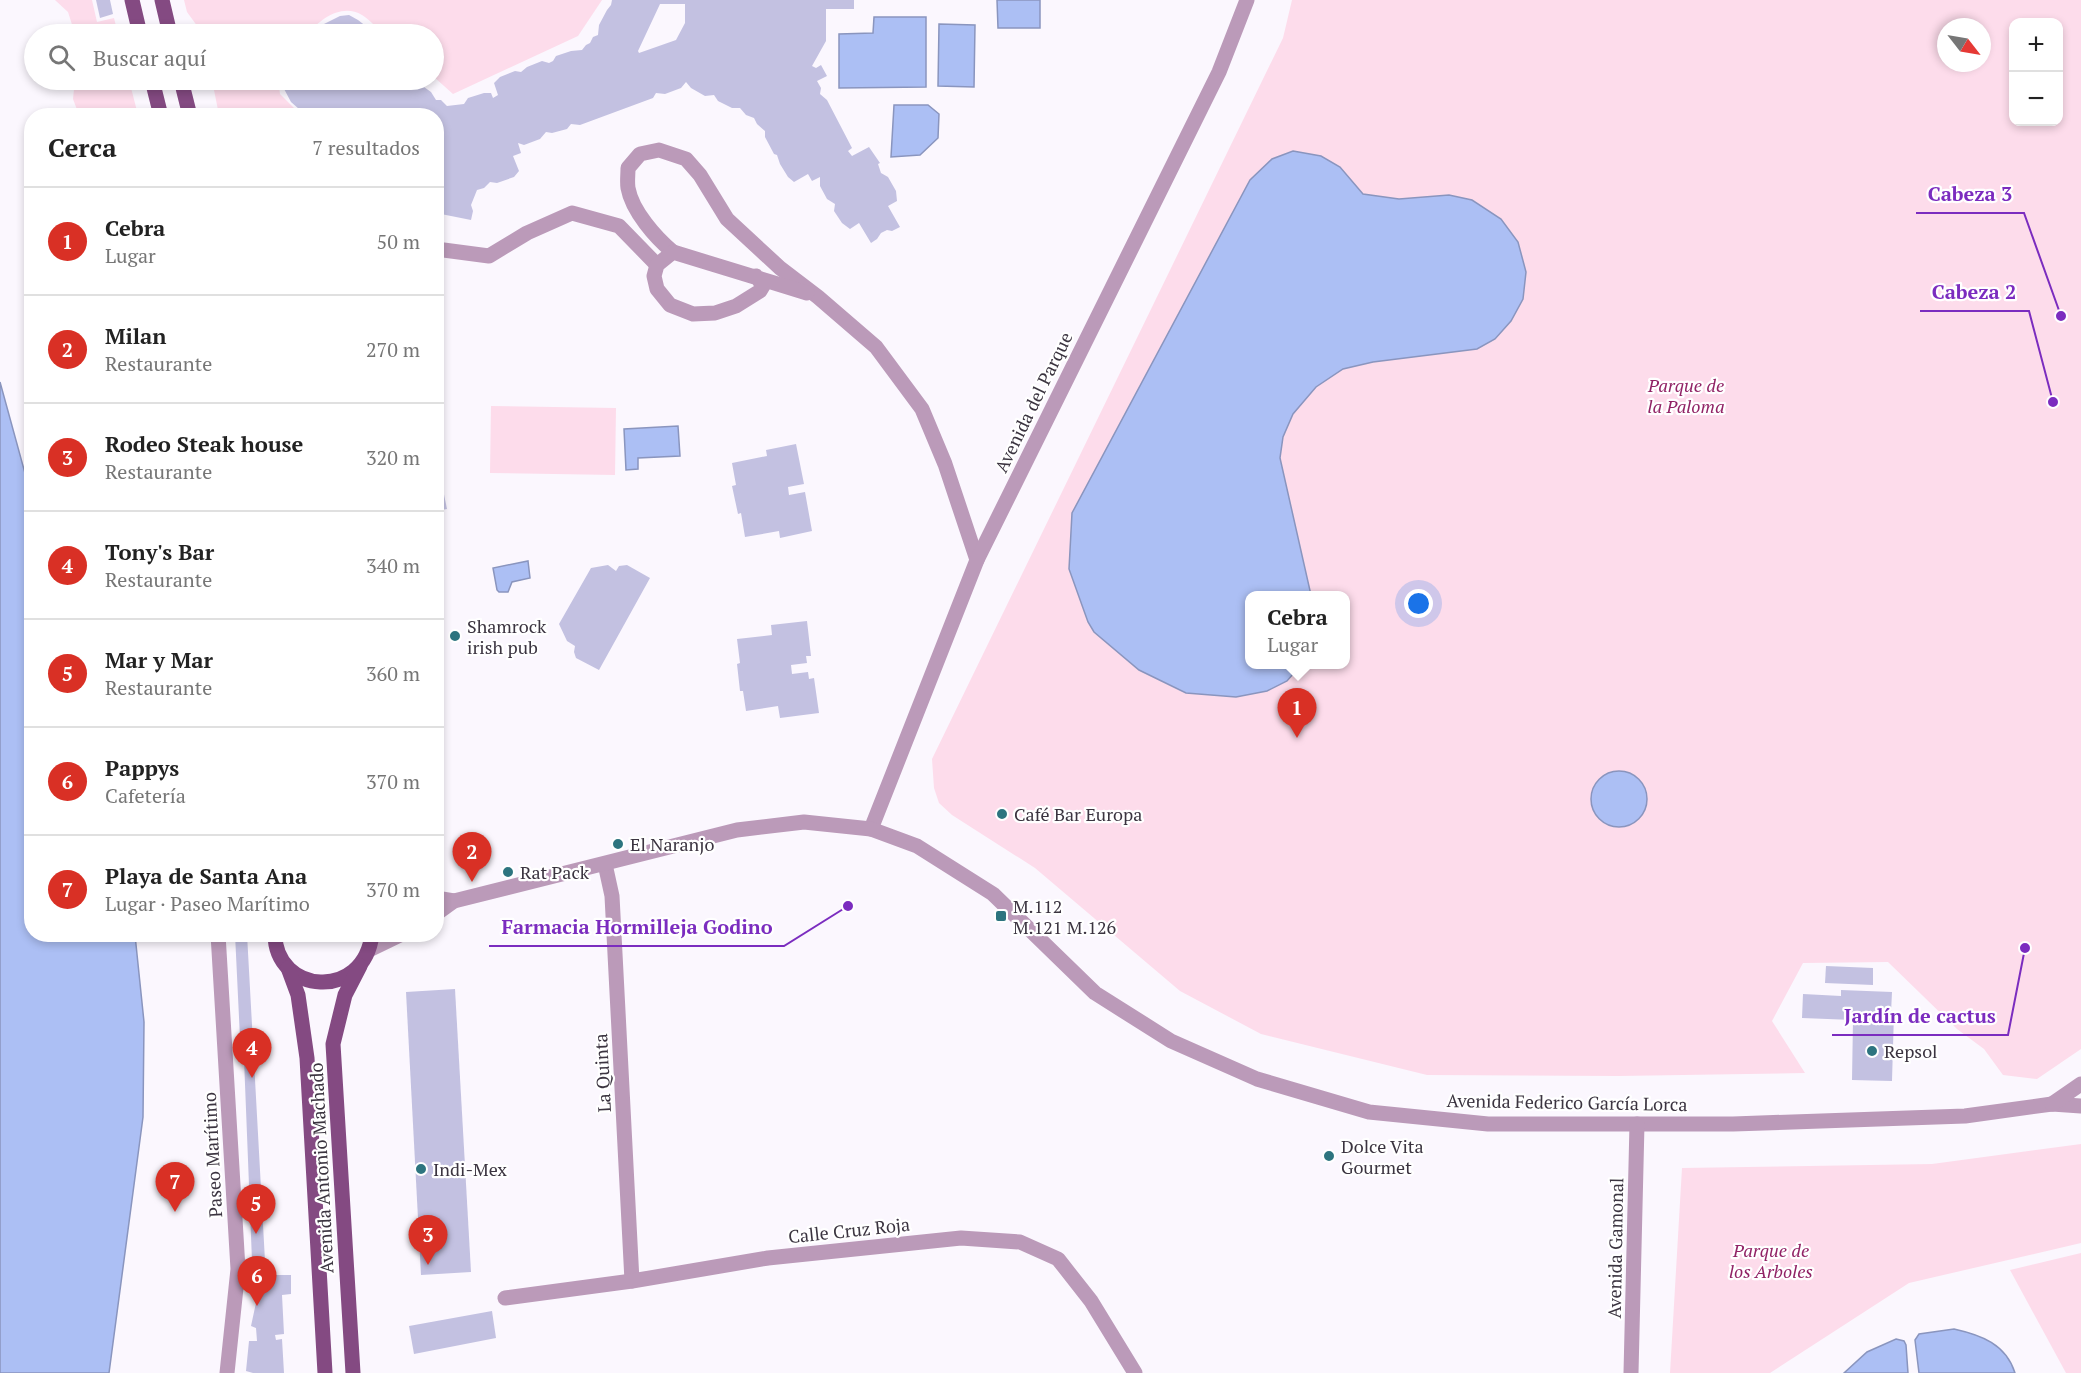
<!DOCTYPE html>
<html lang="es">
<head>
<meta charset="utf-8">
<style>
  :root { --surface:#fff; --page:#f2f2f2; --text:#222; --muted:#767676; --line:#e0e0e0; --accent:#d93025 }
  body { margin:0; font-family:"PT Serif",serif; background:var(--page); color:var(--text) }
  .controls { position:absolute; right:18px; top:18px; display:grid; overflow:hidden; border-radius:12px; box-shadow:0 3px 9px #0003 }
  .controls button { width:54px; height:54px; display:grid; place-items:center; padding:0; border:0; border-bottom:2px solid var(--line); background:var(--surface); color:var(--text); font:30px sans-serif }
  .compass { position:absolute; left:1937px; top:18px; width:54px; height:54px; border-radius:50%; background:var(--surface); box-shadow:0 3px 9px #0003; rotate:121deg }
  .you { position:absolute; left:1419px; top:604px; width:21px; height:21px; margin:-15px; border:4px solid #fff; border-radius:50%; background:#1a73e8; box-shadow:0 0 0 9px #1a73e833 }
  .badge { display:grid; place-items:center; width:39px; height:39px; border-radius:50%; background:var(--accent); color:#fff; font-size:20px; font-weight:700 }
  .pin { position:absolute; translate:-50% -50px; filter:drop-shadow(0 2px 3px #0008) }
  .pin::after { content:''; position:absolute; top:32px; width:21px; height:18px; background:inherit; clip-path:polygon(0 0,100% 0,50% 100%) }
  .popup { position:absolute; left:1245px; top:591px; width:105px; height:78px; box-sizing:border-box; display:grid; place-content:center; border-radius:12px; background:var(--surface); filter:drop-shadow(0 2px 4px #0005); font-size:20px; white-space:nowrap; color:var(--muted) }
  .popup b { font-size:22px; color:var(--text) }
  .popup::after { content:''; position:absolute; left:50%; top:100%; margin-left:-12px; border:12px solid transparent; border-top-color:var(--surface) }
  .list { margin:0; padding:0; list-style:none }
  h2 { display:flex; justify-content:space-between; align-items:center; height:78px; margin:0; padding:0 24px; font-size:26px }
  h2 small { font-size:20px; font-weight:400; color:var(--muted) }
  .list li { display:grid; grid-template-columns:39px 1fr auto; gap:18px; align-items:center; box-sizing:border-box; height:108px; padding:0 24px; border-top:2px solid var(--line) }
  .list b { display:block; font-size:22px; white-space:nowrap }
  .list p { margin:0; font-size:20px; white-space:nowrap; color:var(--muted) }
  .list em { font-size:20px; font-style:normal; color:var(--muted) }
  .icon { flex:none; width:33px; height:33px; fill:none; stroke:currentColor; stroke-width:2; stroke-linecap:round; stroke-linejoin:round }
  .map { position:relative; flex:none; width:2081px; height:1373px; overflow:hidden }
  .search { position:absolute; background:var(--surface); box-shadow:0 3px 9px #0003; left:24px; top:24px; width:420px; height:66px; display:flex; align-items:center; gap:15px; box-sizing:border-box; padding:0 21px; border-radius:33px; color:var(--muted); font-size:22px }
  .panel { position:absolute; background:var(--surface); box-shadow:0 3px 9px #0003; left:24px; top:108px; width:420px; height:834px; border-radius:24px }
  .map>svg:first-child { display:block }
  .green { fill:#fddceb; fill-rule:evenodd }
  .water { fill:#acbff4; stroke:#8a95be; stroke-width:1.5 }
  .building { fill:#c3c1e1; fill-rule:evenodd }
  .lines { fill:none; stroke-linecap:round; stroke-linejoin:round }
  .minor { stroke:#bb9ab9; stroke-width:15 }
  .major { stroke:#844a82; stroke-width:15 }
  .poi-dot { fill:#2d747f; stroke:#fff; stroke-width:2 }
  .labels { text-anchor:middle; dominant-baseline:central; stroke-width:4.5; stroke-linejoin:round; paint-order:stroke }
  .park-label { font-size:18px; font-style:italic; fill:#912366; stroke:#fff }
  .street-label { font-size:18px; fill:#3b3440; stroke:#fff }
  .poi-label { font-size:18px; fill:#3b3440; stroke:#fff; text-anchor:start }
  .leader { fill:none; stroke:#7b2cbf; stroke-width:2 }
  .callout-dot { fill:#7b2cbf; stroke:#fff; stroke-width:2 }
  .callout-label { font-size:20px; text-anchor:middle; font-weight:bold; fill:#7b2cbf; stroke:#fff; stroke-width:4.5; stroke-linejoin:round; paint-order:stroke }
</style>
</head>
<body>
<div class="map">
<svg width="2081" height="1373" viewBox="0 0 2081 1373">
  <rect width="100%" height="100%" fill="#fbf7fe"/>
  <g class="green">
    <path d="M 55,0 L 92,0 L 97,22 L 114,18 L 118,34 L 75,34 L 68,12 Z"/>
    <path d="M 184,0 L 602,0 L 578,36 L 453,94 L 434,77 L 434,34 L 384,34 C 377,28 370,20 362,15 C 342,3 320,19 308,34 L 203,34 L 187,12 Z"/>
    <path d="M 1292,0 L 2081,0 L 2081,1049 L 2037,1079 L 2003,1075 L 1984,1049 L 1957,1029 L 1888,962 L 1803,963 L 1772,1021 L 1805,1073 L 1618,1076 L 1427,1075 L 1261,1034 L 1180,991 L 1035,868 L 952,815 L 939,803 L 934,788 L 932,759 L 1283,38 ZM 2014,22 L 2058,22 L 2058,122 L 2014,122 ZM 1946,27 L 1982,27 L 1982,63 L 1946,63 ZM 1249,596 L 1345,596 L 1345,664 L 1249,664 Z"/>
    <path d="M 75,80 L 129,80 L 138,115 L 79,115 L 73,99 Z"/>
    <path d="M 212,80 L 278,80 L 280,94 L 301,115 L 219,115 Z"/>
    <path d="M 491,406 L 616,408 L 615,475 L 490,473 Z"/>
    <path d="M 2081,1144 L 2081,1243 L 1909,1283 L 1770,1373 L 1670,1373 L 1682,1168 L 1932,1164 Z"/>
    <path d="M 2081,1253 L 2081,1373 L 2066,1373 L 2010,1270 Z"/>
  </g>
  <g class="water">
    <path d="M 997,0 L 1040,0 L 1040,28 L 998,28 Z"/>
    <path d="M 874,17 L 926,17 L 926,87 L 839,88 L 839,34 L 873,33 Z"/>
    <path d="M 939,24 L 975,25 L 974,87 L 938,86 Z"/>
    <path d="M 894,105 L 928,105 L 939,114 L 938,138 L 920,155 L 891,157 Z"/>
    <path d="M 1293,151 L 1321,156 L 1340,167 L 1363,194 L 1399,199 L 1449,195 L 1472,200 L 1501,219 L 1518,242 L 1526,272 L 1523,299 L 1511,321 L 1495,339 L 1477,349 L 1373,362 L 1343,369 L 1316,387 L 1293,414 L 1283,437 L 1280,458 L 1311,595 L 1249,596 L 1249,664 L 1301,665 L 1287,681 L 1267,691 L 1236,697 L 1186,693 L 1139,670 L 1094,632 L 1088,622 L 1069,569 L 1072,513 L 1250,180 L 1272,159 Z"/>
    <path d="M 0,382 L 31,495 L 32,934 L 135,935 L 144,1022 L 143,1117 L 109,1373 L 0,1373 Z"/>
    <path d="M 678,426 L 680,456 L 638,458 L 638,469 L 626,470 L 624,429 Z"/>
    <path d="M 528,561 L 530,578 L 512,582 L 508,592 L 499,592 L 497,590 L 493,568 Z"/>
    <circle cx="1619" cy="799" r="28"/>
    <path d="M 1954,1329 C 1981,1335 2006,1344 2015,1373 L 1919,1373 L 1915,1340 L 1919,1334 Z"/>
    <path d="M 1896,1339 L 1904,1341 L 1906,1345 L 1908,1373 L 1844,1373 L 1867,1352 Z"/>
  </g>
  <g class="building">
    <path d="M 96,0 L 110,0 L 113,14 L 100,18 Z"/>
    <path d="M 612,0 L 854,0 L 854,9 L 826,9 L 826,41 L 812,66 L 816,68 L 821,65 L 827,76 L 817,81 L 821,88 L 820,94 L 827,100 L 852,148 L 848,151 L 852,156 L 869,147 L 880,163 L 878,164 L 881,173 L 888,177 L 896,191 L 897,201 L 888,206 L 900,227 L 892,231 L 887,230 L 881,233 L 877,239 L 871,243 L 859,223 L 850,229 L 842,223 L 834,211 L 835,204 L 827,199 L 820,186 L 820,177 L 812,181 L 808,174 L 794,182 L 788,177 L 780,164 L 777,155 L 774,154 L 765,137 L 765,131 L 757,124 L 754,118 L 746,115 L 740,108 L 732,108 L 718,101 L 714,95 L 705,96 L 691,88 L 686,82 L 681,88 L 665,94 L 656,93 L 653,98 L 580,125 L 571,124 L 567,129 L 552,133 L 546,132 L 540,139 L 524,145 L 518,143 L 521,153 L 513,156 L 519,171 L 514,177 L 497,183 L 490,182 L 484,188 L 477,190 L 471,205 L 473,211 L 471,220 L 436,213 L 436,116 L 307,116 L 291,102 L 283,87 L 285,80 L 429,80 L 431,81 L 424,87 L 431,92 L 436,100 L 441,100 L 447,106 L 464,104 L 468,98 L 484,93 L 491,93 L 493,98 L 498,95 L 494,83 L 500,77 L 515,71 L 521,72 L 527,67 L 542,61 L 549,63 L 553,61 L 556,56 L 571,51 L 582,50 L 586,45 L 590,43 L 593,37 L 598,35 L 599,25 L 607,10 L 611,5 ZM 660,4 L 685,4 L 685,23 L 676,40 L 639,53 L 638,51 Z"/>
    <path d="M 349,15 L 358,20 L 376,34 L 314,34 L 322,25 L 340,16 Z"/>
    <path d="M 796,444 L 804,484 L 788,487 L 789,495 L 805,492 L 812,531 L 780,538 L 779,531 L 745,537 L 741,513 L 738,514 L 732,486 L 736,485 L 732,463 L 767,456 L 766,450 Z"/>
    <path d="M 436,475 L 440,475 L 447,509 L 436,511 Z"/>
    <path d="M 608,565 L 616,571 L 619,566 L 627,565 L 650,578 L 599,670 L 576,658 L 574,652 L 575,646 L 567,641 L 559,624 L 591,568 Z"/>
    <path d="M 807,621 L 811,656 L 806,656 L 807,663 L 791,665 L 792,674 L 808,672 L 809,679 L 814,678 L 819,713 L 780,718 L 778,706 L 746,711 L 743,691 L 740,691 L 737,664 L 740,663 L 737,639 L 772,635 L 771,625 Z"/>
    <path d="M 235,934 L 247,934 L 265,1261 L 252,1261 L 244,1059 L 241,1059 Z"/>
    <path d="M 1826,966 L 1873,968 L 1873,985 L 1825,983 Z"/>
    <path d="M 455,989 L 471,1272 L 421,1275 L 406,992 Z"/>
    <path d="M 1841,990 L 1892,992 L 1891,1013 L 1894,1013 L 1892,1081 L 1852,1080 L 1853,1020 L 1802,1018 L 1803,994 L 1841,996 Z"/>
    <path d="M 262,1275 L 291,1275 L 291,1294 L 282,1295 L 284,1334 L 275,1335 L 276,1340 L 282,1339 L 284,1373 L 253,1373 L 246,1371 L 249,1341 L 257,1341 L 256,1328 L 251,1326 Z"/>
    <path d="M 492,1311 L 496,1338 L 414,1354 L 409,1326 Z"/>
  </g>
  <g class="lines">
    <g class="minor">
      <path d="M 436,249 L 489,256 L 527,233 L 572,213 L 619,226 L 657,265"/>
      <path d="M 673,252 C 656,238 632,211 628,188 C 627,182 628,175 628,168 L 640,154 L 659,150 L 686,159 L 700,175 L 727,219 L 780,268 L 818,297 L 876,347 L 922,409 L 945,464 L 977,560"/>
      <path d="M 756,276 L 763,286 L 760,291 L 736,306 L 715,313 L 693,314 L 670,305 L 657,289 L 654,276 L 657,265 L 673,252 L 807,293"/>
      <path d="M 871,829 L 977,560 L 1219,72 L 1247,0"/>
      <path d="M 605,864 L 612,896 L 632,1281"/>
      <path d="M 436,898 L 454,901"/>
      <path d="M 436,914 L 454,901 L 737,830 L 804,822 L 871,829 L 917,846 L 993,894 L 1095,993 L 1171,1041 L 1257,1079 L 1369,1112 L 1488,1124 L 1733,1124 L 1965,1116 L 2052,1104 L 2081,1106"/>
      <path d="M 218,934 L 238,1269 L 227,1373"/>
      <path d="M 369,950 L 402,934"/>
      <path d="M 2052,1104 L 2081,1084"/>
      <path d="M 505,1298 L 632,1281 L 768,1258 L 961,1238 L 1020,1242 L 1058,1259 L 1091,1301 L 1135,1373"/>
      <path d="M 1631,1373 L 1637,1124"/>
    </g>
    <g class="major">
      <path d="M 132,0 L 140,34"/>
      <path d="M 162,0 L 170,34"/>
      <path d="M 152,80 L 161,116"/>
      <path d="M 181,80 L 190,116"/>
      <path d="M 275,934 C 275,994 364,1002 372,934"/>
      <path d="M 288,968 L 298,995 L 307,1058 L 325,1373"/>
      <path d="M 353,1373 L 333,1044 L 345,995 L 360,966"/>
    </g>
  </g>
  <g class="poi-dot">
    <circle cx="455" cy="636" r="6"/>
    <circle cx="1002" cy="814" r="6"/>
    <circle cx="618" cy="844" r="6"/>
    <circle cx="508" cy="872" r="6"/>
    <rect x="995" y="910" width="12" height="12" rx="3"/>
    <circle cx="1872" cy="1051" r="6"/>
    <circle cx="1329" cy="1156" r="6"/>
    <circle cx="421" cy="1169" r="6"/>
  </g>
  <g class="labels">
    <g class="park-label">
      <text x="1686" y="385">Parque de<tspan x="1686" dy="21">la Paloma</tspan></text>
      <text x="1771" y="1250">Parque de<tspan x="1771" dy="21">los Arboles</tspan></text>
    </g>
    <g class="street-label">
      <text transform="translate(1033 402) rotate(-64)">Avenida del Parque</text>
      <text transform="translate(602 1073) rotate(-93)">La Quinta</text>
      <text transform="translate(1567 1102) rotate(1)">Avenida Federico García Lorca</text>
      <text transform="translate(212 1155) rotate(-93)">Paseo Marítimo</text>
      <text transform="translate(321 1168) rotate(-93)">Avenida Antonio Machado</text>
      <text transform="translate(849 1230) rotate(-6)">Calle Cruz Roja</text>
      <text transform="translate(1615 1248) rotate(-89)">Avenida Gamonal</text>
    </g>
    <g class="poi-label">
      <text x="467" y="626">Shamrock<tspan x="467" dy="21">irish pub</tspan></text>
      <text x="1014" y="814">Café Bar Europa</text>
      <text x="630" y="844">El Naranjo</text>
      <text x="520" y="872">Rat Pack</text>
      <text x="1013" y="906">M.112<tspan x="1013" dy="21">M.121 M.126</tspan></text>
      <text x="1884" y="1051">Repsol</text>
      <text x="1341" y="1146">Dolce Vita<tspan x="1341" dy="21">Gourmet</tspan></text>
      <text x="433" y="1169">Indi-Mex</text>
    </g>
  </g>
  <path class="leader" d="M2061 316L2024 213H1916M2053 402L2029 311H1920M848 906L784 946H489M2025 948L2008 1035H1832"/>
  <g class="callout-dot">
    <circle cx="2061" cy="316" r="6"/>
    <circle cx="2053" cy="402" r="6"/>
    <circle cx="848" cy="906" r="6"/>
    <circle cx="2025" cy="948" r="6"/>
  </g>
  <g class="callout-label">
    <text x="1970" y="201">Cabeza 3</text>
    <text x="1974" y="299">Cabeza 2</text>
    <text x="637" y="934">Farmacia Hormilleja Godino</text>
    <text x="1920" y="1023">Jardín de cactus</text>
  </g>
</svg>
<div class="controls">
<button>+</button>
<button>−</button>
</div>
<svg class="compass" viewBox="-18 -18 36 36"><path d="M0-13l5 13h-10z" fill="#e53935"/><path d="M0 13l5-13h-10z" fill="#767676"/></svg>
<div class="you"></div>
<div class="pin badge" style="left:1297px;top:738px">1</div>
<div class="popup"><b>Cebra</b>Lugar</div>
<div class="pin badge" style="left:472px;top:882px">2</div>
<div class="pin badge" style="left:428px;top:1265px">3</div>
<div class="pin badge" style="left:252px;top:1078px">4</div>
<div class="pin badge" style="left:256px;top:1234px">5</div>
<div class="pin badge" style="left:257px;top:1306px">6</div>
<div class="pin badge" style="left:175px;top:1212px">7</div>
<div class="search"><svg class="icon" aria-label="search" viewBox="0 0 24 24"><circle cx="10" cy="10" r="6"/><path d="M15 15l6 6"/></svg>Buscar aquí</div>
<section class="panel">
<h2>Cerca<small>7 resultados</small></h2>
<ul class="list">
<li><span class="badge">1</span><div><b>Cebra</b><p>Lugar</p></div><em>50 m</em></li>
<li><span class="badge">2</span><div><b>Milan</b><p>Restaurante</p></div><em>270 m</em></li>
<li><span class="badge">3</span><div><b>Rodeo Steak house</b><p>Restaurante</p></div><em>320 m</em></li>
<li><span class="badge">4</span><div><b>Tony's Bar</b><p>Restaurante</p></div><em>340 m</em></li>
<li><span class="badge">5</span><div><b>Mar y Mar</b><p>Restaurante</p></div><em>360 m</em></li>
<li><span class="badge">6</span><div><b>Pappys</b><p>Cafetería</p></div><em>370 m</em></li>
<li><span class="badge">7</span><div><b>Playa de Santa Ana</b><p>Lugar · Paseo Marítimo</p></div><em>370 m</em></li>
</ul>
</section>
</div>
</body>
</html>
